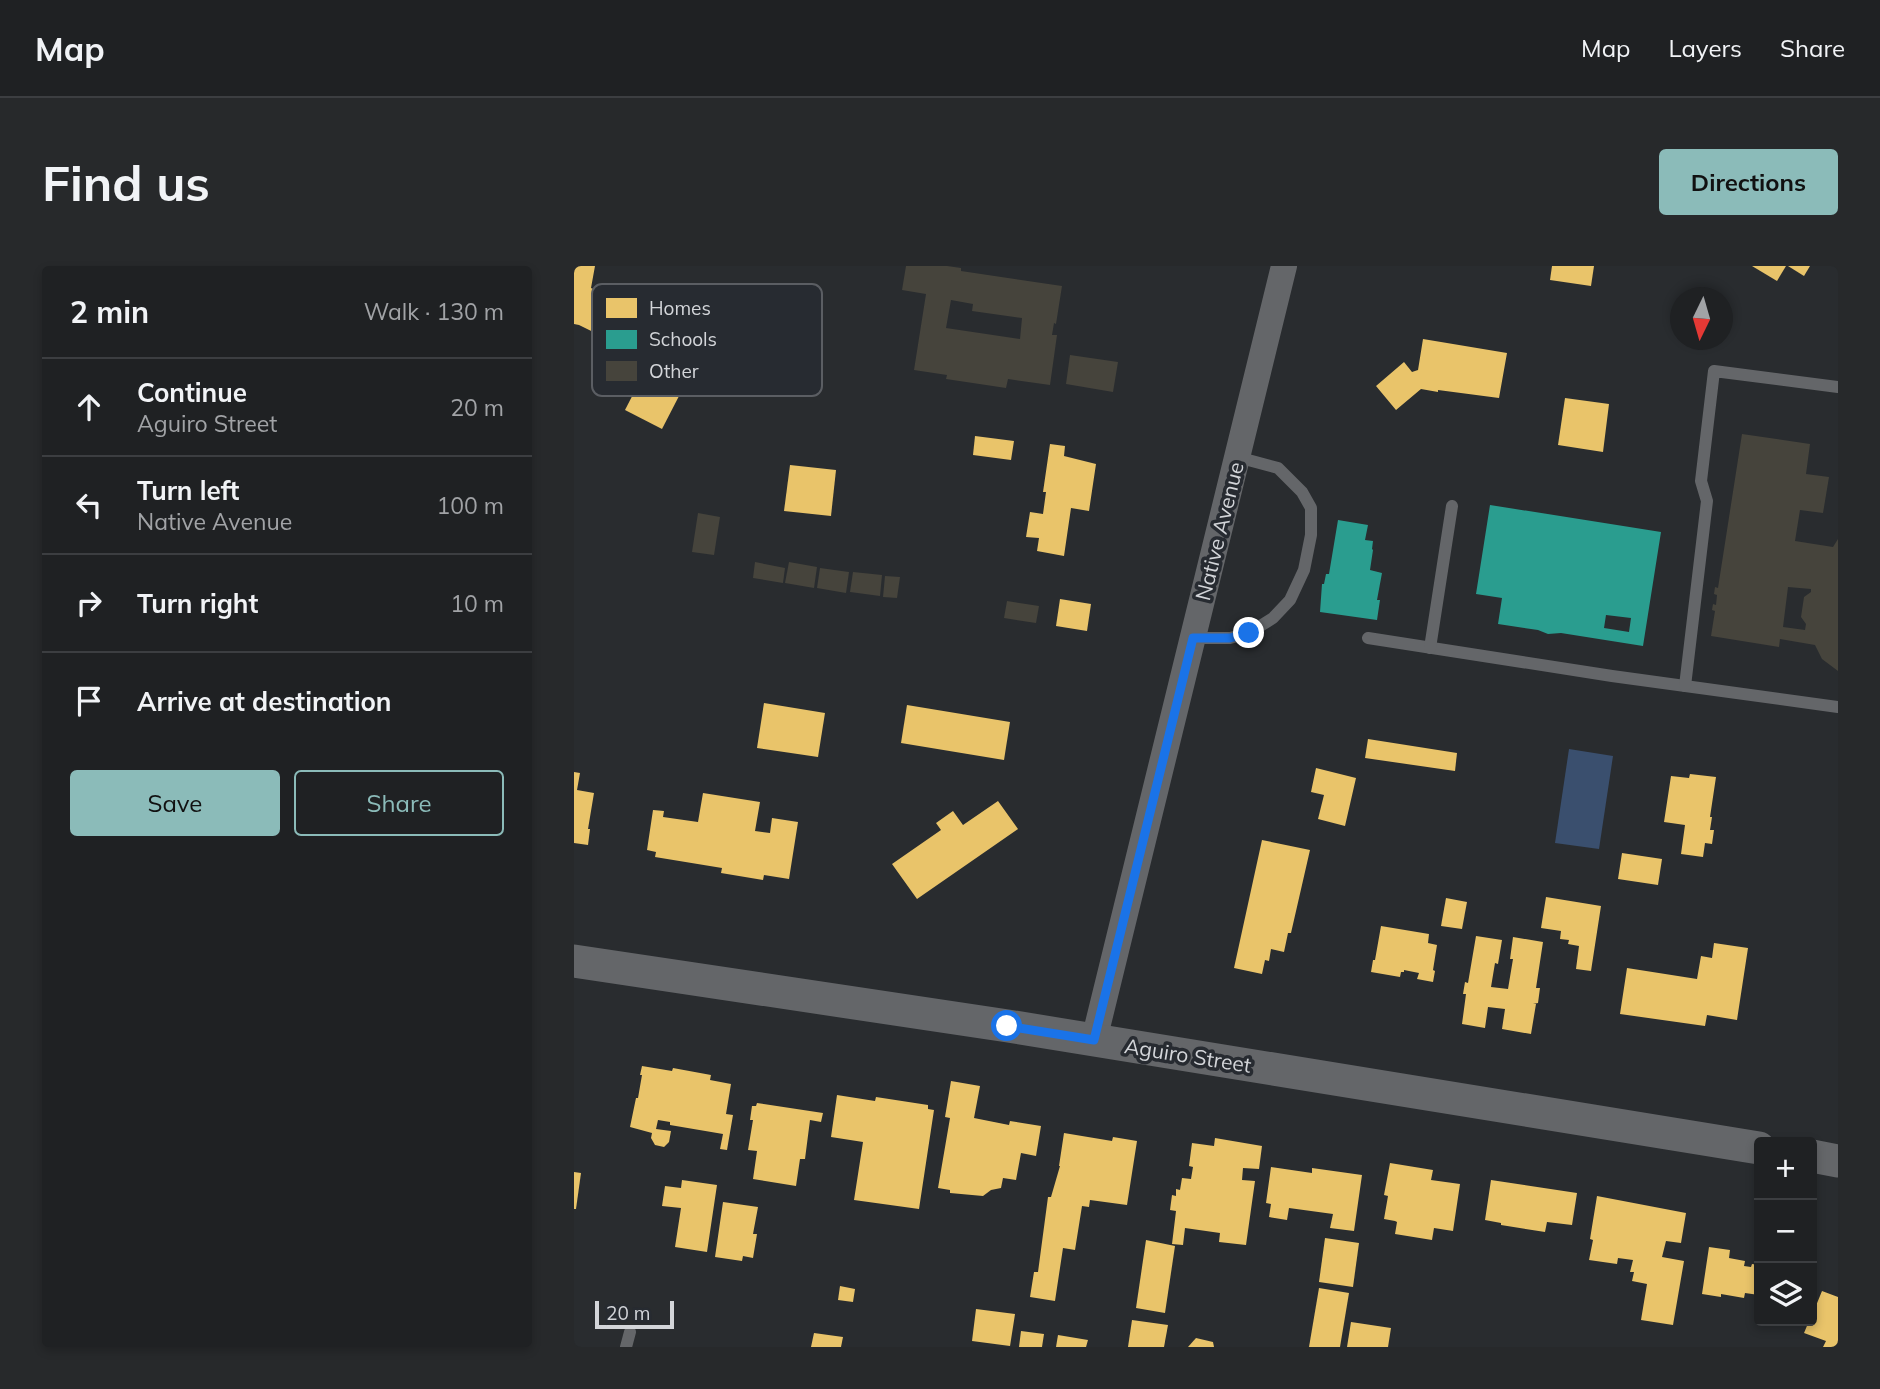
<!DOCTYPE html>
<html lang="en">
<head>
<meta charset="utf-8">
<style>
  :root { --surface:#1f2123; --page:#27292b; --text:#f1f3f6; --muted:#a1a3a6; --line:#3c3e41; --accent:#8bbbb9 }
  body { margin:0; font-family:Mulish,sans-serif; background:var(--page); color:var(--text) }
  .controls { position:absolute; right:21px; bottom:21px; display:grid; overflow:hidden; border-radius:7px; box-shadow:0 4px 10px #0003 }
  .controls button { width:63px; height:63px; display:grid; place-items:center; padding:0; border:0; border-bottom:2px solid var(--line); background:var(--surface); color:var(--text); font:35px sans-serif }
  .compass { position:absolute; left:1096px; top:21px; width:63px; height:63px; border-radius:50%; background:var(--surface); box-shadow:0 4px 10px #0003; rotate:185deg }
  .scale { position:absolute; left:21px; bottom:18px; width:79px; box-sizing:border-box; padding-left:7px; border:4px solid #d3d5d9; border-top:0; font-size:19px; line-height:24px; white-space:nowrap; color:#d3d5d9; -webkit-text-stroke:5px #272b31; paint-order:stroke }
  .stop { position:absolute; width:21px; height:21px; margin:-16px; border:5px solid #1a73e8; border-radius:50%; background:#fff }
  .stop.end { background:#1a73e8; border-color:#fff; box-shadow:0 2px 7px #0008 }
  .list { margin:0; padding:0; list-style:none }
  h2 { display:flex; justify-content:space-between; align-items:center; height:91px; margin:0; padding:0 28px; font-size:30px }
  h2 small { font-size:23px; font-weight:400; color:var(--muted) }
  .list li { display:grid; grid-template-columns:46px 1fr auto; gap:21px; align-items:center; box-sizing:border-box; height:98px; padding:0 28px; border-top:2px solid var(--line) }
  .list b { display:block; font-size:26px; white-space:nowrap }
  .list p { margin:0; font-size:23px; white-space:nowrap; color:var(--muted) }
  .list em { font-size:23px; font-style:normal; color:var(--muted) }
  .actions { display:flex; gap:14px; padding:21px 28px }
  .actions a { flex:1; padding:16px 0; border:2px solid var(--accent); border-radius:7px; text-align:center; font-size:24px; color:var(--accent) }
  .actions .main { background:var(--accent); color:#111 }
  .icon { flex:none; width:38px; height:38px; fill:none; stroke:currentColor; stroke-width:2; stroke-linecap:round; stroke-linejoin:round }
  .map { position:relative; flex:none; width:1264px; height:1081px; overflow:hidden; border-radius:7px }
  header { display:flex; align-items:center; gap:42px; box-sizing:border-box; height:98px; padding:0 35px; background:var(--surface); border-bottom:2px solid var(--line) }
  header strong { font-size:33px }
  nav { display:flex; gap:38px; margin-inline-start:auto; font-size:24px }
  .intro { display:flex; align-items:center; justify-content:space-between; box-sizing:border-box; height:168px; padding:0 42px }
  h1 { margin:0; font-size:49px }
  .button { padding:18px 32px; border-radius:7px; background:var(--accent); color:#111; font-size:24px; font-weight:700 }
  main { display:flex; gap:42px; padding:0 42px }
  aside { flex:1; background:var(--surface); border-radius:7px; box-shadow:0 4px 10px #0003 }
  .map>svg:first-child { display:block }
  .green { fill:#3a4f6e }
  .homes { fill:#e9c46a }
  .schools { fill:#2a9d8f; fill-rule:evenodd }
  .building { fill:#46443c; fill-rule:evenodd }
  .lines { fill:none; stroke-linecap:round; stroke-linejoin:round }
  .service { stroke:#646669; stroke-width:12 }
  .minor { stroke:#646669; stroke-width:26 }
  .tertiary { stroke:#646669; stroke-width:33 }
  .route { stroke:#1a73e8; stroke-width:9 }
  .labels { text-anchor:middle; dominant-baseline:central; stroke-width:7; stroke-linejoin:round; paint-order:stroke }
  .street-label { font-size:21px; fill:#d3d5d9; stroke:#272b31 }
  .key { fill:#272b31; stroke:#5b5e63; stroke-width:2 }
  .key-label { font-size:19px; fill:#d3d5d9 }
</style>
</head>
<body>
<header>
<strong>Map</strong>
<nav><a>Map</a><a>Layers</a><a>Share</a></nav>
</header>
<div class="intro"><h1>Find us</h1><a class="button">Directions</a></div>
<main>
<aside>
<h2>2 min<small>Walk · 130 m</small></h2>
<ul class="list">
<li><svg class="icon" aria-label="ahead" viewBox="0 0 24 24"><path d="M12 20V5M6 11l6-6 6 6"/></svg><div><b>Continue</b><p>Aguiro Street</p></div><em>20 m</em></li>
<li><svg class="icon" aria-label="left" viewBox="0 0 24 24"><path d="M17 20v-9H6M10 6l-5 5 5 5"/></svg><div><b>Turn left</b><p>Native Avenue</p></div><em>100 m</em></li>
<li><svg class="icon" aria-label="right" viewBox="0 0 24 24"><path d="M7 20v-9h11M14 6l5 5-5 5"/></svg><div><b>Turn right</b></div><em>10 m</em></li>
<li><svg class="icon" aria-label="arrive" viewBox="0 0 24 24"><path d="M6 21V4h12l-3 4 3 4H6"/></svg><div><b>Arrive at destination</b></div></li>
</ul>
<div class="actions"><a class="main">Save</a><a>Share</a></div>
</aside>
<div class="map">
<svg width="1264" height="1081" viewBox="0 0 1264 1081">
  <rect width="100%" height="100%" fill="#292c2f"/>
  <path class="green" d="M 995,483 L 1039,490 L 1025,583 L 981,577 Z"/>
  <g class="homes">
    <path d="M 0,0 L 21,0 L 17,22 L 28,27 L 33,18 L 90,46 L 68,90 L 5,59 L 0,58 Z"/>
    <path d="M 978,0 L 1020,0 L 1017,20 L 976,14 Z"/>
    <path d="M 1178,0 L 1212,0 L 1203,15 Z"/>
    <path d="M 1214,0 L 1236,0 L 1230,10 Z"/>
    <path d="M 849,73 L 933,87 L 925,132 L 864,124 L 864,126 L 847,123 L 822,144 L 802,120 L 830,96 L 838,106 L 844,104 Z"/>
    <path d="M 68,111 L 105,130 L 88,163 L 51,144 Z"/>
    <path d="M 991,132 L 1035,138 L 1029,186 L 984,179 Z"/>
    <path d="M 401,170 L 440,175 L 437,194 L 399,189 Z"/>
    <path d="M 476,178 L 491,180 L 490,190 L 522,198 L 515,245 L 497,242 L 490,290 L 463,285 L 465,272 L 452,271 L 456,246 L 469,248 L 472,226 L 469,226 Z"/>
    <path d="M 216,199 L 262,204 L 257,250 L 210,245 Z"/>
    <path d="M 486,333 L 517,338 L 513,365 L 482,360 Z"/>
    <path d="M 190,437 L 251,447 L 244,491 L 183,482 Z"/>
    <path d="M 333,439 L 436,456 L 430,494 L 327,477 Z"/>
    <path d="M 794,473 L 883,487 L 881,505 L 791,492 Z"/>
    <path d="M 742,502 L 782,512 L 771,560 L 744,553 L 750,529 L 737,526 Z"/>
    <path d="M 0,506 L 6,507 L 3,524 L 20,527 L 14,563 L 16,563 L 14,579 L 0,577 Z"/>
    <path d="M 1116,508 L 1142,511 L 1136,551 L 1138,551 L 1136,564 L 1140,564 L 1138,578 L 1131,577 L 1129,591 L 1107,588 L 1111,559 L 1090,556 L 1097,510 L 1115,512 Z"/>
    <path d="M 129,527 L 186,536 L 181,565 L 196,567 L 198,552 L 224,556 L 215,613 L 190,609 L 189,614 L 147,607 L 148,602 L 81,591 L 82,586 L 73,584 L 79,544 L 90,545 L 89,551 L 124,556 Z"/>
    <path d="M 424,535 L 444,563 L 343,633 L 318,598 L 367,564 L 362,557 L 379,545 L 389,559 Z"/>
    <path d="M 688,574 L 736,584 L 717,667 L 714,667 L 710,686 L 697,683 L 695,695 L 691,694 L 688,708 L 660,702 Z"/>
    <path d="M 1048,587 L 1088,593 L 1084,619 L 1044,613 Z"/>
    <path d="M 972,631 L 1027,640 L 1017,705 L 1002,703 L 1005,680 L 994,678 L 995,674 L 986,673 L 987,665 L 967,662 Z"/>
    <path d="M 872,632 L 893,636 L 888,663 L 867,660 Z"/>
    <path d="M 807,660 L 855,668 L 854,677 L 863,679 L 859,704 L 861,705 L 859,716 L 843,713 L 845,707 L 830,704 L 830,706 L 827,706 L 826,711 L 797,706 L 799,694 L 801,694 Z"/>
    <path d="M 902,670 L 928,674 L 924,698 L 921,697 L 917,721 L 934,723 L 939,693 L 936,693 L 939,671 L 969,676 L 962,722 L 966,722 L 964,737 L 959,738 L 962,738 L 957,768 L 928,763 L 931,743 L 914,741 L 911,762 L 888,758 L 892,728 L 889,728 L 891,716 L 894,717 Z"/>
    <path d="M 1140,677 L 1174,682 L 1163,754 L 1133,749 L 1131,760 L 1046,748 L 1053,702 L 1123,713 L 1127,690 L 1138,692 Z"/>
    <path d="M 68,800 L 98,805 L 99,802 L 137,809 L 136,814 L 157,818 L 152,848 L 159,849 L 153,884 L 146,883 L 149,868 L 96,859 L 96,856 L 84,854 L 82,863 L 97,865 L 95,876 L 90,881 L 81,879 L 77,872 L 78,867 L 56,861 L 62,832 L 64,832 L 68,809 L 66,809 Z"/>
    <path d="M 377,815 L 406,820 L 400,852 L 435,859 L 436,855 L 467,860 L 462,890 L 447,887 L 442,914 L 429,912 L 427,922 L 417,924 L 409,930 L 376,927 L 376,924 L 364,922 L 376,852 L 371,851 Z"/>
    <path d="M 263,829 L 301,835 L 302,831 L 354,839 L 354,843 L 360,844 L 345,943 L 280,934 L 289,876 L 257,871 Z"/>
    <path d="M 183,837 L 249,847 L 247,856 L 236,854 L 231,893 L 226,893 L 222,920 L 179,913 L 183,885 L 174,884 L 179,854 L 176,854 L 178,840 L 182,840 Z"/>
    <path d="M 490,867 L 538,875 L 539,871 L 563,875 L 553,939 L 516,934 L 515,941 L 508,940 L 501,984 L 489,982 L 481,1035 L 456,1031 L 460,1006 L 464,1006 L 474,931 L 477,931 L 486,900 L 485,900 Z"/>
    <path d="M 641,872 L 688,880 L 685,903 L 669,902 L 668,914 L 681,915 L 672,979 L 645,976 L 646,967 L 611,962 L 609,979 L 598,978 L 602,945 L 596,944 L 598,929 L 602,930 L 602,923 L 606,924 L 608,912 L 617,913 L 619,901 L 615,900 L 618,877 L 640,880 Z"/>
    <path d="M 816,897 L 859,904 L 857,914 L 886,918 L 879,965 L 860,962 L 858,974 L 821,968 L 823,956 L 821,955 L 810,953 L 814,930 L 810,929 Z"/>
    <path d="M 697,901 L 738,907 L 738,902 L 788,909 L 780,965 L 756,962 L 759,948 L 715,942 L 713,954 L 695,951 L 697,938 L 692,937 Z"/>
    <path d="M 0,906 L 7,907 L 2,943 L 0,943 Z"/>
    <path d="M 108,914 L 143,919 L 133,986 L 101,981 L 107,942 L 88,940 L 91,920 L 107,922 Z"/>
    <path d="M 917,914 L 1003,927 L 998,959 L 973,956 L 971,966 L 927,959 L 927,957 L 911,954 Z"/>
    <path d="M 1023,930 L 1112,947 L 1107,977 L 1092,975 L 1088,991 L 1110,995 L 1099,1059 L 1067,1054 L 1073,1018 L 1058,1015 L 1060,1006 L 1056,1006 L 1059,994 L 1044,992 L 1043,998 L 1015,994 L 1019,974 L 1016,973 Z"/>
    <path d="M 149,936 L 184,941 L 179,968 L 183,968 L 179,992 L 169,990 L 168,995 L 141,991 Z"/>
    <path d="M 751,972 L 785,977 L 779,1021 L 745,1016 Z"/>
    <path d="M 572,974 L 601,980 L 591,1047 L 562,1042 Z"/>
    <path d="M 1135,981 L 1156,984 L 1155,992 L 1171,995 L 1170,1000 L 1177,1001 L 1178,998 L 1185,999 L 1185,1029 L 1171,1027 L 1170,1032 L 1147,1028 L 1147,1031 L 1128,1028 Z"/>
    <path d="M 266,1020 L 281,1023 L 279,1036 L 264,1034 Z"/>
    <path d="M 745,1022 L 775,1027 L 766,1081 L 735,1081 Z"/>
    <path d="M 1248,1025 L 1264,1031 L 1264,1081 L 1249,1081 L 1252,1075 L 1230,1067 L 1235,1055 L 1238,1055 L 1238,1046 L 1239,1047 Z"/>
    <path d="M 402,1043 L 441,1048 L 436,1080 L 398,1075 Z"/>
    <path d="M 558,1054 L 594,1059 L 590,1081 L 554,1081 Z"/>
    <path d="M 777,1056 L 817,1062 L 814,1081 L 773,1081 Z"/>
    <path d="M 447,1065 L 470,1068 L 468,1081 L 445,1081 Z"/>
    <path d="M 240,1067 L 269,1071 L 267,1081 L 237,1081 Z"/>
    <path d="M 484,1069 L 514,1074 L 512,1081 L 482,1081 Z"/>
    <path d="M 622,1072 L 639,1076 L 640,1081 L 614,1081 Z"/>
  </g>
  <g class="schools">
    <path d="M 916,239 L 1087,266 L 1069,380 L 987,367 L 974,368 L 964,364 L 924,358 L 928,332 L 902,328 ZM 1032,349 L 1057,352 L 1055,366 L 1030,362 Z"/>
    <path d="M 764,254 L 794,259 L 791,274 L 799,275 L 798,283 L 799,284 L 796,304 L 808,307 L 803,334 L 806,334 L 803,354 L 746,346 L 748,318 L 750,318 L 752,308 L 755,308 Z"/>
  </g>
  <g class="building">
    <path d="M 332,0 L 373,0 L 387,2 L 387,5 L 488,20 L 482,58 L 480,57 L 478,69 L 483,69 L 476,119 L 434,113 L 432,122 L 372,113 L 373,109 L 340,104 L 352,28 L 328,24 ZM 377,34 L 399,38 L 398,45 L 448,52 L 446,73 L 372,62 Z"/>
    <path d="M 496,89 L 544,96 L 539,126 L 492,118 Z"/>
    <path d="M 1168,168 L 1236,178 L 1232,208 L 1255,211 L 1249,247 L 1226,244 L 1221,275 L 1259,281 L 1264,273 L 1264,405 L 1248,393 L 1241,379 L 1206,373 L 1205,381 L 1137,370 L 1141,345 L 1138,344 L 1139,338 L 1142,339 L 1143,329 L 1140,328 L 1141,321 L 1144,322 ZM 1214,321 L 1237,323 L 1237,326 L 1230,331 L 1227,351 L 1232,358 L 1231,364 L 1209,361 Z"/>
    <path d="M 124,247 L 146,251 L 140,289 L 118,286 Z"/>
    <path d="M 181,296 L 211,302 L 209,317 L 179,312 Z"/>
    <path d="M 215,296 L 243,301 L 240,322 L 211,317 Z"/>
    <path d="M 246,302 L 275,306 L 272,327 L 243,322 Z"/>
    <path d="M 279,306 L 308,309 L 306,330 L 276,326 Z"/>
    <path d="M 311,310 L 326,311 L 323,332 L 309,331 Z"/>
    <path d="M 433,335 L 465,340 L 462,357 L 430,352 Z"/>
  </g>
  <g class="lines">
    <g class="service">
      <path d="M 619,372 L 656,372 L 675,367 L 699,352 L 716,334 L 730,304 L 737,269 L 737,242 L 728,226 L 704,202 L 663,191"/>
      <path d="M 794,372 L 1038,410 L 1264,441"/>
      <path d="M 856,382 L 878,240"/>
      <path d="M 1111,420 L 1133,235 L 1127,215 L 1140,105 L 1264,121"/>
      <path d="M 52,1081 L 56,1066"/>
    </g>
    <path class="minor" d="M 520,774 L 710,0"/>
    <g class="tertiary">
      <path d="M 0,695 L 434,760 L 1185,882"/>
      <path d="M 1238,890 L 1264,895"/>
    </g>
  </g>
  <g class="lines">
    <path class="route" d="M 433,760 L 520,774 L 619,372 L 656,372 L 675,367"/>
  </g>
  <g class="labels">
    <g class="street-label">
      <text transform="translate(645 265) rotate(-76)">Native Avenue</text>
      <text transform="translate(614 789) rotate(9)">Aguiro Street</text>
    </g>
  </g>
  <rect x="18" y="18" width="230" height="112" rx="10" class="key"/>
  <rect x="32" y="32" width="31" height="20" fill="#e9c46a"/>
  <rect x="32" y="64" width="31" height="19" fill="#2a9d8f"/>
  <rect x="32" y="95" width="31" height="20" fill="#46443c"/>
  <g class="key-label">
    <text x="75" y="49">Homes</text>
    <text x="75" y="80">Schools</text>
    <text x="75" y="112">Other</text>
  </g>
</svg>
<div class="controls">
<button>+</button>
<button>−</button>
<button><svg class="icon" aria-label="layers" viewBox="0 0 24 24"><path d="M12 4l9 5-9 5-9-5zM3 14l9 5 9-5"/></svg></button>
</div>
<svg class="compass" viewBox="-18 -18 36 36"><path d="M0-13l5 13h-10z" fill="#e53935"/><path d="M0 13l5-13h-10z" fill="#a1a3a6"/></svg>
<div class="scale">20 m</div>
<div class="stop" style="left:433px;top:760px"></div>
<div class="stop end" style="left:675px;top:367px"></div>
</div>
</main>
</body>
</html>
